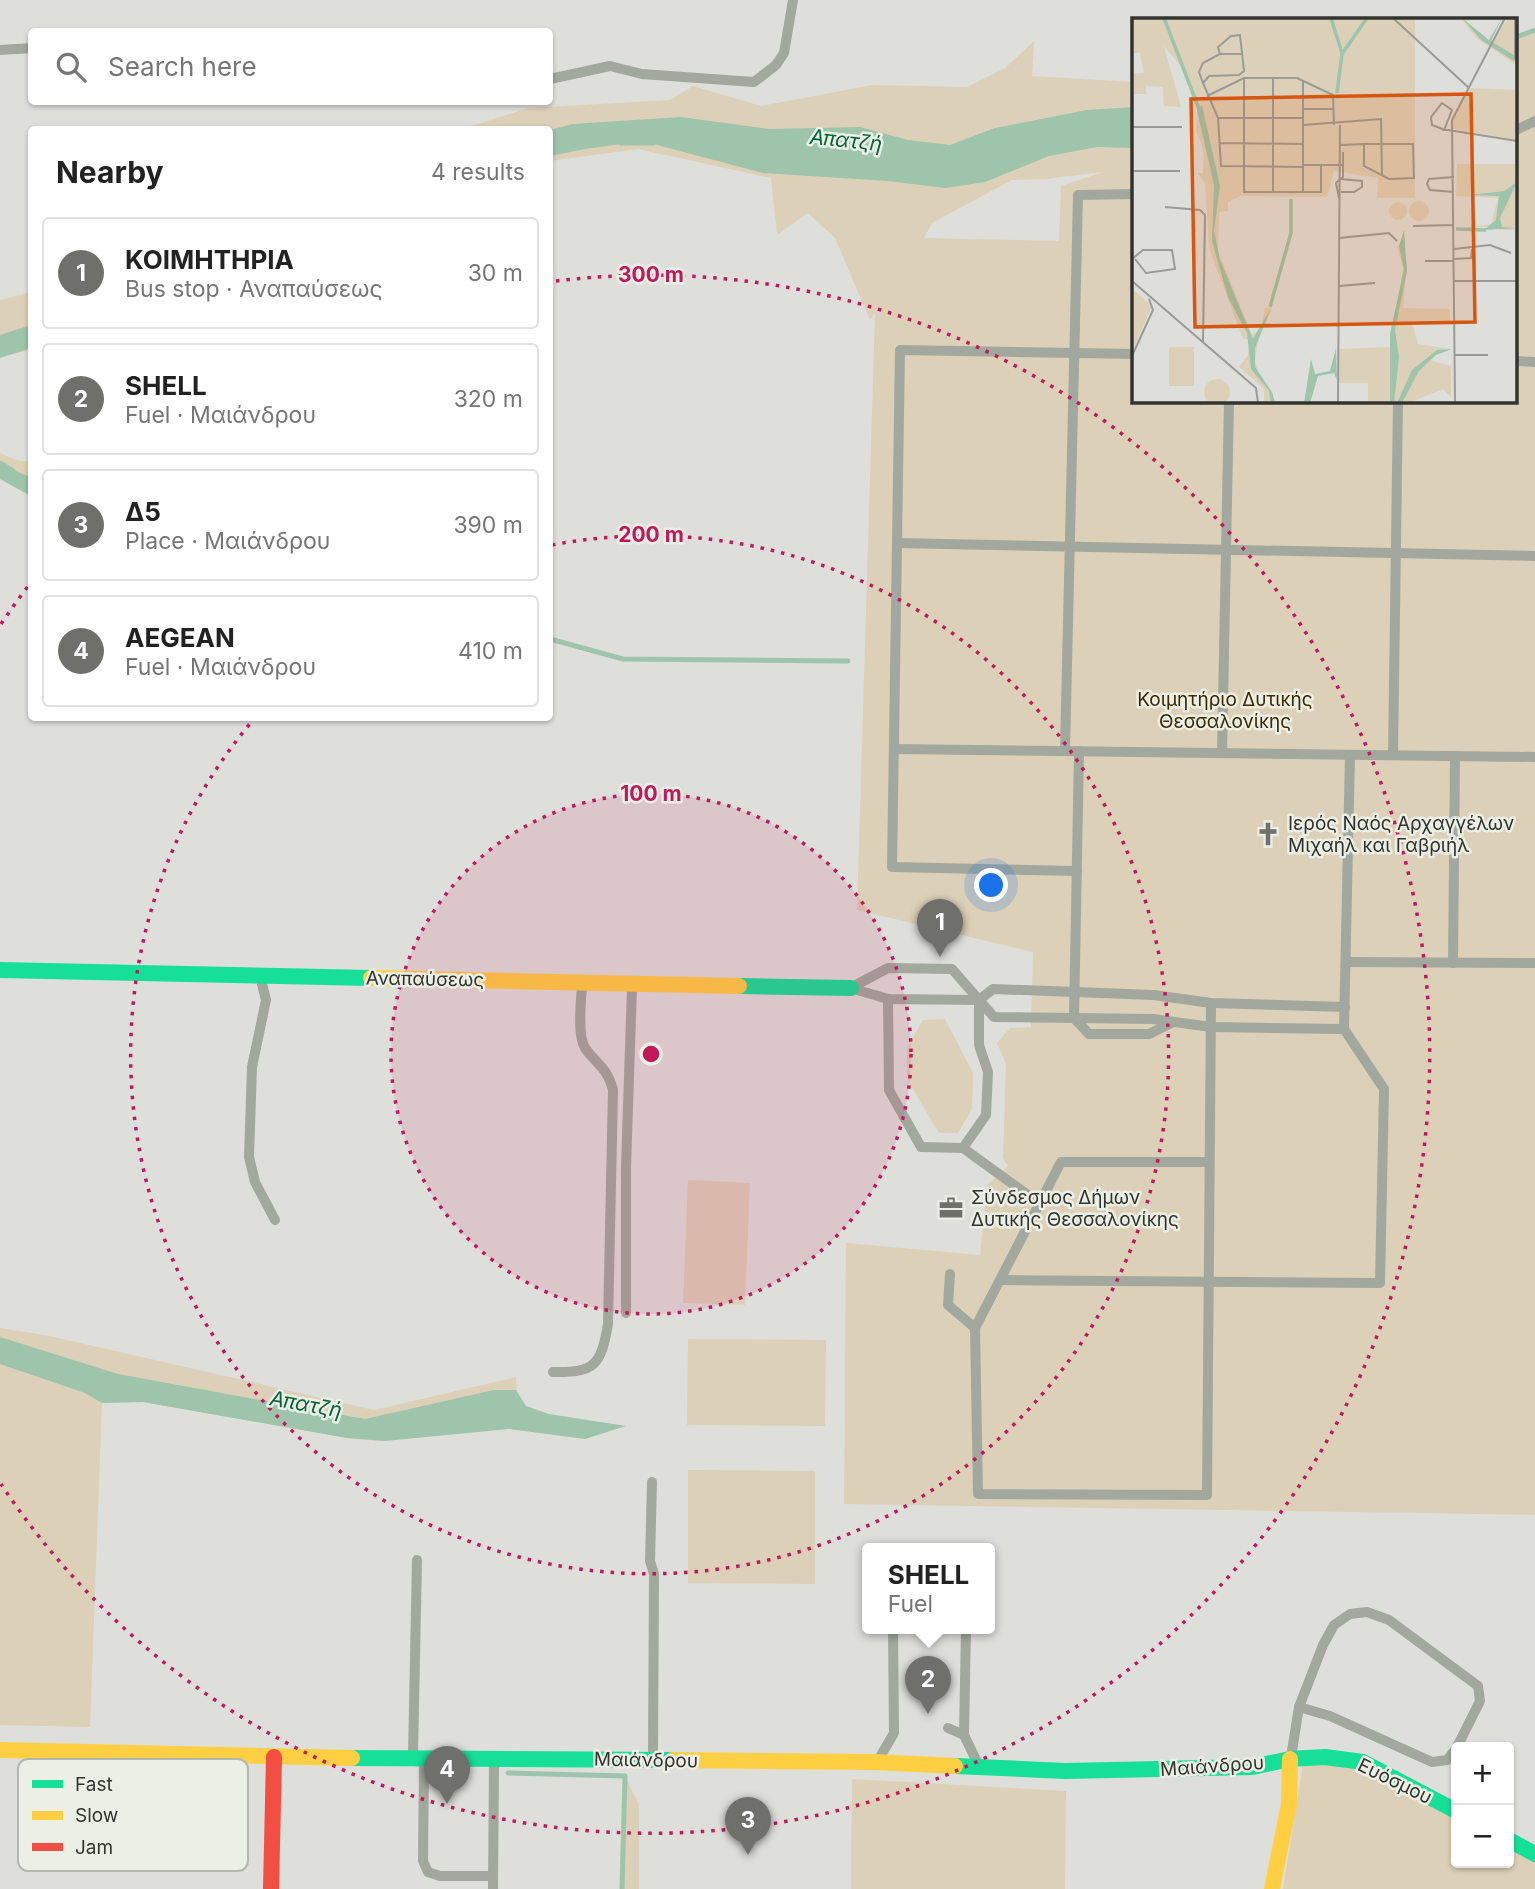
<!DOCTYPE html>
<html lang="en">
<head>
<meta charset="utf-8">
<style>
  :root { --surface:#fff; --page:#f6f6f6; --text:#222; --muted:#767676; --line:#e0e0e0; --accent:#6f706c }
  body { margin:0; font-family:Inter,sans-serif; background:var(--page); color:var(--text) }
  .controls { position:absolute; right:21px; bottom:21px; display:grid; overflow:hidden; border-radius:7px; box-shadow:0 2px 5px #0004 }
  .controls button { width:63px; height:63px; display:grid; place-items:center; padding:0; border:0; border-bottom:2px solid var(--line); background:var(--surface); color:var(--text); font:35px sans-serif }
  .you { position:absolute; left:992px; top:886px; width:24px; height:24px; margin:-18px; border:5px solid #fff; border-radius:50%; background:#1a73e8; box-shadow:0 0 0 10px #1a73e833 }
  .badge { display:grid; place-items:center; width:46px; height:46px; border-radius:50%; background:var(--accent); color:#fff; font-size:23px; font-weight:700 }
  .pin { position:absolute; translate:-50% -58px; filter:drop-shadow(0 2px 4px #0008) }
  .pin::after { content:''; position:absolute; top:37px; width:24px; height:21px; background:inherit; clip-path:polygon(0 0,100% 0,50% 100%) }
  .popup { position:absolute; left:862px; top:1543px; width:133px; height:91px; box-sizing:border-box; display:grid; place-content:center; border-radius:7px; background:var(--surface); filter:drop-shadow(0 2px 5px #0005); font-size:23px; white-space:nowrap; color:var(--muted) }
  .popup b { font-size:26px; color:var(--text) }
  .popup::after { content:''; position:absolute; left:50%; top:100%; margin-left:-14px; border:14px solid transparent; border-top-color:var(--surface) }
  .list { margin:0; padding:0; list-style:none }
  h2 { display:flex; justify-content:space-between; align-items:center; height:91px; margin:0; padding:0 28px; font-size:30px }
  h2 small { font-size:23px; font-weight:400; color:var(--muted) }
  .list li { display:grid; grid-template-columns:46px 1fr auto; gap:21px; align-items:center; box-sizing:border-box; height:112px; margin:0 14px 14px; padding:0 14px; border:2px solid var(--line); border-radius:7px }
  .list b { display:block; font-size:26px; white-space:nowrap }
  .list p { margin:0; font-size:23px; white-space:nowrap; color:var(--muted) }
  .list em { font-size:23px; font-style:normal; color:var(--muted) }
  .icon { flex:none; width:38px; height:38px; fill:none; stroke:currentColor; stroke-width:2; stroke-linecap:round; stroke-linejoin:round }
  .map { position:relative; flex:none; width:1535px; height:1889px; overflow:hidden }
  .search { position:absolute; background:var(--surface); box-shadow:0 2px 5px #0004; left:28px; top:28px; width:525px; height:77px; display:flex; align-items:center; gap:18px; box-sizing:border-box; padding:0 24px; border-radius:7px; color:var(--muted); font-size:26px }
  .panel { position:absolute; background:var(--surface); box-shadow:0 2px 5px #0004; left:28px; top:126px; width:525px; height:595px; border-radius:7px }
  .map>svg:first-child { display:block }
  .green { fill:#ddd0b8; fill-rule:evenodd }
  .water { fill:#9ec4ab }
  .lines { fill:none; stroke-linecap:round; stroke-linejoin:round }
  .stream { stroke:#9ec4ab; stroke-width:5 }
  .lane { stroke:#a2a89e; stroke-width:10 }
  .fast { stroke:#16e098; stroke-width:16 }
  .slow { stroke:#ffcf43; stroke-width:16 }
  .jam { stroke:#f24e42; stroke-width:16 }
  .ring { fill:none; stroke:#c2185b; stroke-width:3.5; stroke-dasharray:3.5 7 }
  .labels { text-anchor:middle; dominant-baseline:central; stroke-width:5; stroke-linejoin:round; paint-order:stroke }
  .park-label { font-size:19px; fill:#3e2900; stroke:#ecefe5 }
  .poi-label { font-size:19px; fill:#333430; stroke:#ecefe5; text-anchor:start }
  .street-label { font-size:19px; fill:#333430; stroke:#ecefe5 }
  .water-label { font-size:21px; font-style:italic; fill:#04663c; stroke:#ecefe5 }
  .inset-river { fill:none; stroke:#9ec4ab; stroke-width:3.5 }
  .inset-road { fill:none; stroke:#9a9b96; stroke-width:2 }
  .view { fill:#d65510; fill-opacity:0.15; stroke:#d65510; stroke-width:3.5 }
  .inset-edge { fill:none; stroke:#333430; stroke-width:3.5 }
  .key { fill:#ecefe5; stroke:#b4b7af; stroke-width:2 }
  .key-label { font-size:19px; fill:#333430 }
  .centre { fill:#c2185b; stroke:#ecefe5; stroke-width:3.5 }
  .ring-label { font-size:21px; text-anchor:middle; font-weight:bold; fill:#c2185b; stroke:#ecefe5; stroke-width:5; stroke-linejoin:round; paint-order:stroke }
</style>
</head>
<body>
<div class="map">
<svg width="1535" height="1889" viewBox="0 0 1535 1889">
  <rect width="100%" height="100%" fill="#dedfda"/>
  <g class="green">
    <path d="M 1535,33 L 1535,1515 L 844,1504 L 846,1243 L 980,1255 L 987,1185 L 1008,1166 L 1003,1158 L 1006,1064 L 997,1043 L 1010,1028 L 1031,1027 L 1033,952 L 857,910 L 875,313 L 870,320 L 835,238 L 808,213 L 777,235 L 771,178 L 638,149 L 550,161 L 550,130 L 459,130 L 528,108 L 670,100 L 693,86 L 761,106 L 872,85 L 967,87 L 1005,68 L 1034,41 L 1032,76 L 1134,82 L 1134,401 L 1516,401 L 1516,39 ZM 1103,172 L 1061,186 L 1059,241 L 924,238 L 932,223 L 1012,180 L 1046,179 Z"/>
    <path d="M 31,292 L 31,350 L 0,357 L 0,300 Z"/>
    <path d="M 0,453 L 16,460 L 31,462 L 31,496 L 0,479 Z"/>
    <path d="M 945,1019 L 973,1073 L 972,1109 L 958,1133 L 939,1133 L 907,1079 L 907,1048 L 923,1020 Z"/>
    <path d="M 688,1180 L 750,1183 L 745,1305 L 683,1303 Z"/>
    <path d="M 0,1328 L 45,1335 L 374,1410 L 516,1377 L 517,1406 L 381,1441 L 354,1439 L 143,1402 L 102,1403 L 90,1727 L 0,1725 Z"/>
    <path d="M 688,1339 L 826,1340 L 825,1426 L 687,1425 Z"/>
    <path d="M 688,1470 L 815,1471 L 815,1584 L 688,1583 Z"/>
    <path d="M 1363,1762 L 1456,1812 L 1456,1863 L 1509,1863 L 1509,1840 L 1535,1854 L 1535,1889 L 1283,1889 L 1303,1764 Z"/>
    <path d="M 625,1776 L 639,1805 L 639,1889 L 622,1889 Z"/>
    <path d="M 852,1779 L 1066,1791 L 1065,1889 L 851,1889 Z"/>
  </g>
  <g class="water">
    <path d="M 1134,107 L 1134,148 L 1097,147 L 1049,156 L 985,182 L 945,188 L 888,181 L 763,173 L 642,141 L 585,149 L 550,156 L 550,130 L 572,124 L 681,117 L 769,129 L 860,127 L 908,140 L 950,145 L 995,128 L 1087,110 Z"/>
    <path d="M 31,325 L 31,348 L 0,358 L 0,335 Z"/>
    <path d="M 0,465 L 31,477 L 31,496 L 0,479 Z"/>
    <path d="M 0,1337 L 118,1374 L 365,1419 L 494,1390 L 516,1390 L 526,1406 L 549,1414 L 626,1426 L 585,1439 L 509,1429 L 385,1441 L 347,1438 L 143,1402 L 102,1403 L 85,1393 L 0,1364 Z"/>
  </g>
  <g class="lines">
    <g class="stream">
      <path d="M 1516,37 L 1535,30"/>
      <path d="M 621,143 L 653,143"/>
      <path d="M 0,463 L 13,471"/>
      <path d="M 550,639 L 623,659 L 848,661"/>
      <path d="M 508,1773 L 625,1776 L 622,1889"/>
    </g>
    <g class="lane">
      <path d="M 0,50 L 32,48"/>
      <path d="M 550,79 L 610,66 L 642,74 L 754,82 L 776,65 L 784,53 L 793,0"/>
      <path d="M 1516,130 L 1535,121"/>
      <path d="M 1516,361 L 1535,362"/>
      <path d="M 897,543 L 1535,556"/>
      <path d="M 894,749 L 1535,757"/>
      <path d="M 1065,751 L 1078,195 L 1134,194"/>
      <path d="M 1079,751 L 1074,1018 L 1089,1034 L 1149,1034 L 1173,1022"/>
      <path d="M 1222,753 L 1229,401"/>
      <path d="M 1393,755 L 1398,401"/>
      <path d="M 1077,871 L 892,867 L 900,350 L 1134,354"/>
      <path d="M 1346,962 L 1535,963"/>
      <path d="M 1453,963 L 1455,756"/>
      <path d="M 261,980 L 266,1000 L 252,1067 L 249,1157 L 255,1182 L 275,1220"/>
      <path d="M 854,986 L 888,968 L 952,969 L 994,1017 L 1153,1019 L 1211,1027 L 1344,1029"/>
      <path d="M 854,989 L 888,999 L 979,1000 L 993,989 L 1154,995 L 1211,1003 L 1345,1007"/>
      <path d="M 888,999 L 889,1090 L 921,1147 L 963,1148 L 986,1115 L 988,1072 L 979,1045 L 979,1000"/>
      <path d="M 963,1148 L 1039,1203"/>
      <path d="M 1209,1162 L 1061,1162 L 975,1328 L 978,1494 L 1207,1495 C 1208,1331 1210,1167 1211,1003"/>
      <path d="M 950,1274 L 948,1305 L 975,1328"/>
      <path d="M 1000,1280 L 1380,1283 L 1384,1089 L 1344,1029 L 1350,755"/>
      <path d="M 626,1313 L 626,1167 L 632,987"/>
      <path d="M 553,1372 C 595,1373 601,1365 608,1324 L 613,1090 C 607,1067 597,1065 585,1048 C 577,1035 581,1001 582,986"/>
      <path d="M 652,1482 L 650,1561 L 654,1574 L 653,1756"/>
      <path d="M 966,1628 L 964,1735 L 978,1764"/>
      <path d="M 1299,1707 L 1330,1716 L 1432,1762 L 1447,1760 L 1456,1749"/>
      <path d="M 948,1728 L 964,1735"/>
      <path d="M 413,1755 L 417,1560"/>
      <path d="M 880,1757 L 894,1733 L 893,1628"/>
      <path d="M 1291,1757 L 1299,1707 L 1323,1645 L 1334,1625 L 1350,1614 L 1367,1612 L 1389,1620 L 1478,1686 L 1480,1701 L 1457,1747"/>
      <path d="M 424,1762 L 423,1861 L 428,1872 L 440,1876 L 493,1876"/>
      <path d="M 493,1889 L 494,1763"/>
    </g>
    <g class="fast">
      <path d="M 0,970 L 371,978"/>
      <path d="M 739,986 L 851,988"/>
      <path d="M 352,1758 L 673,1760"/>
      <path d="M 955,1766 L 1065,1771 L 1252,1767 L 1290,1759 L 1325,1757 L 1363,1762 L 1456,1811"/>
      <path d="M 1509,1840 L 1535,1854"/>
    </g>
    <g class="slow">
      <path d="M 371,978 L 739,986"/>
      <path d="M 0,1750 L 352,1758"/>
      <path d="M 673,1760 L 875,1762 L 955,1766"/>
      <path d="M 1272,1889 L 1289,1804 L 1290,1759"/>
    </g>
    <path class="jam" d="M 271,1889 L 274,1757"/>
  </g>
  <circle cx="651" cy="1054" r="260" fill="#c2185b" fill-opacity=".12"/>
  <g class="ring">
    <circle cx="651" cy="1054" r="260"/>
    <path d="M552 545A519 519 0 1 1 253 720"/>
    <path d="M1 624A779 779 0 0 1 29 585M556 281A779 779 0 1 1 1 1484"/>
  </g>
  <defs>
    <g id="church-bare" transform="scale(1.89)"><path d="M-1.2-6h2.4v3.5h3.3v2.4h-3.3V6h-2.4V-.1h-3.3v-2.4h3.3Z" fill="#6f706c" stroke="#ecefe5" stroke-width="2.5" paint-order="stroke"/></g>
    <g id="office-bare" transform="scale(1.89)"><path d="M-6-3h4V-5.5h4V-3h4V5H-6ZM-1-4.5V-3h2v-1.5ZM-6 0V1H6V0Z" fill="#6f706c" stroke="#ecefe5" stroke-width="2.5" paint-order="stroke"/></g>
  </defs>
  <g fill-rule="evenodd">
    <use href="#church-bare" x="1268" y="834"/>
    <use href="#office-bare" x="951" y="1208"/>
  </g>
  <g class="labels">
    <g class="park-label">
      <text x="1225" y="699">Κοιμητήριο Δυτικής<tspan x="1225" dy="22">Θεσσαλονίκης</tspan></text>
    </g>
    <g class="poi-label">
      <text x="1288" y="823">Ιερός Ναός Αρχαγγέλων<tspan x="1288" dy="22">Μιχαήλ και Γαβριήλ</tspan></text>
      <text x="971" y="1197">Σύνδεσμος Δήμων<tspan x="971" dy="22">Δυτικής Θεσσαλονίκης</tspan></text>
    </g>
    <g class="street-label">
      <text transform="translate(425 979) rotate(1)">Αναπαύσεως</text>
      <text transform="translate(646 1760) rotate(1)">Μαιάνδρου</text>
      <text transform="translate(1212 1766) rotate(-4)">Μαιάνδρου</text>
      <text transform="translate(1395 1781) rotate(26)">Ευόσμου</text>
    </g>
    <g class="water-label">
      <text transform="translate(846 140) rotate(6)">Απατζή</text>
      <text transform="translate(306 1404) rotate(10)">Απατζή</text>
    </g>
  </g>
  <g transform="translate(1132 18)">
    <rect width="385" height="385" fill="#dedfda"/>
    <path d="M 0,0 L 283,0 L 283,180 L 245,180 L 246,160 L 202,153 L 195,179 L 108,178 L 96,184 L 96,193 L 87,194 L 86,233 L 120,317 L 129,310 L 133,289 L 140,291 L 126,323 L 123,343 L 129,362 L 144,385 L 132,385 L 132,371 L 107,349 L 116,337 L 117,321 L 111,321 L 77,230 L 73,165 L 66,155 L 71,155 L 72,133 L 64,113 L 66,88 L 55,56 L 32,28 L 49,89 L 32,88 L 31,69 L 14,68 L 14,76 L 0,76 L 0,56 L 12,55 L 8,35 L 0,35 ZM 329,0 L 360,25 L 376,0 L 385,0 L 385,122 L 321,111 L 320,102 L 337,70 L 384,72 L 384,47 L 344,20 ZM 325,146 L 385,146 L 385,212 L 367,212 L 367,208 L 324,211 L 359,206 L 366,180 L 324,178 ZM277 193a10 10 0 1 1 20 0a10 10 0 1 1-20 0ZM257 193a9 9 0 1 1 18 0a9 9 0 1 1-18 0ZM 270,228 L 275,248 L 271,290 L 318,291 L 318,306 L 280,305 L 286,326 L 319,331 L 305,332 L 282,353 L 298,342 L 319,348 L 319,379 L 311,371 L 277,385 L 236,384 L 236,365 L 205,365 L 205,331 L 259,329 L 271,250 L 265,229 ZM 0,271 L 20,288 L 0,334 ZM 37,329 L 62,329 L 62,368 L 37,368 ZM72 374a13 13 0 1 1 26 0a13 13 0 1 1-26 0Z" fill="#ddd0b8"/>
    <path d="M 330,0 L 357,22 L 370,0 L 359,23 L 385,39 L 385,45 L 349,22 ZM 70,87 L 88,168 L 82,213 L 88,242 L 121,321 L 139,290 L 123,330 L 123,349 L 140,374 L 143,385 L 139,385 L 137,373 L 119,351 L 115,315 L 96,279 L 80,223 L 82,167 L 65,92 ZM 385,164 L 368,200 L 370,209 L 385,210 L 352,212 L 364,202 L 367,178 L 339,177 L 372,173 ZM 272,212 L 275,253 L 263,312 L 267,339 L 262,385 L 258,385 L 258,316 L 272,251 L 267,228 ZM 204,330 L 205,362 L 202,355 L 186,358 L 178,385 L 172,385 L 179,341 L 183,356 L 198,353 ZM 320,331 L 304,337 L 287,353 L 270,385 L 265,385 L 280,352 L 305,332 Z" fill="#9ec4ab"/>
    <path class="inset-river" d="M 32,0 L 67,91M 199,0 L 210,35M 205,75 L 210,36 L 235,0M 324,211 L 354,212M 138,289 L 159,215 L 159,181"/>
    <path class="inset-road" d="M 261,0 L 337,70M 88,36 L 111,36M 383,41 L 383,0M 112,60 L 112,174 L 189,174 L 189,147M 171,62 L 171,174M 71,65 L 67,54 L 71,45 L 88,36 L 86,29 L 99,18 L 108,17 L 112,53 L 107,57 L 77,58 L 71,65 L 86,100 L 89,148 L 171,149M 75,78 L 112,60 L 165,60 L 201,77 L 202,107M 112,79 L 171,79M 171,91 L 202,91M 86,100 L 171,100M 171,107 L 249,101 L 250,157M 0,109 L 50,109M 312,112 L 320,92 L 310,85 L 299,99 L 300,107 L 308,110 L 312,112 L 316,112 L 385,123M 88,125 L 171,126M 208,127 L 232,126 L 281,126 L 282,160 L 257,161 L 232,148 L 232,126M 171,147 L 210,147M 0,153 L 48,153M 208,161 L 230,163 L 230,169 L 222,174 L 209,174M 141,174 L 141,60M 322,174 L 298,172 L 295,166 L 297,161 L 322,159M 207,180 L 204,165 L 211,159 L 211,134M 33,189 L 68,192 L 73,197 L 71,324M 281,208 L 322,207M 207,220 L 257,215 L 265,223M 322,231 L 358,227 L 379,235M 0,241 L 11,232 L 40,232 L 43,251 L 14,255 L 3,241M 322,241 L 339,240 L 340,231M 293,243 L 322,243M 0,263 L 124,370 L 126,385M 322,263 L 385,263M 207,268 L 243,265M 322,337 L 356,337M 0,338 L 21,292 L 17,281M 206,385 L 208,107M 323,385 L 320,102 L 373,0"/>
    <path class="view" d="M 339,76 L 343,304 L 63,309 L 59,81 Z"/>
    <rect width="385" height="385" class="inset-edge"/>
  </g>
  <rect x="18" y="1759" width="230" height="112" rx="10" class="key"/>
  <rect x="32" y="1780" width="31" height="8" fill="#16e098"/>
  <rect x="32" y="1811" width="31" height="9" fill="#ffcf43"/>
  <rect x="32" y="1843" width="31" height="8" fill="#f24e42"/>
  <g class="key-label">
    <text x="75" y="1791">Fast</text>
    <text x="75" y="1822">Slow</text>
    <text x="75" y="1854">Jam</text>
  </g>
  <circle cx="651" cy="1054" r="10" class="centre"/>
  <g class="ring-label">
    <text x="651" y="282">300 m</text>
    <text x="651" y="542">200 m</text>
    <text x="651" y="801">100 m</text>
  </g>
</svg>
<div class="controls">
<button>+</button>
<button>−</button>
</div>
<div class="you"></div>
<div class="pin badge" style="left:940px;top:957px">1</div>
<div class="pin badge" style="left:928px;top:1714px">2</div>
<div class="popup"><b>SHELL</b>Fuel</div>
<div class="pin badge" style="left:748px;top:1855px">3</div>
<div class="pin badge" style="left:447px;top:1804px">4</div>
<div class="search"><svg class="icon" aria-label="search" viewBox="0 0 24 24"><circle cx="10" cy="10" r="6"/><path d="M15 15l6 6"/></svg>Search here</div>
<section class="panel">
<h2>Nearby<small>4 results</small></h2>
<ul class="list">
<li><span class="badge">1</span><div><b>ΚΟΙΜΗΤΗΡΙΑ</b><p>Bus stop · Αναπαύσεως</p></div><em>30 m</em></li>
<li><span class="badge">2</span><div><b>SHELL</b><p>Fuel · Μαιάνδρου</p></div><em>320 m</em></li>
<li><span class="badge">3</span><div><b>Δ5</b><p>Place · Μαιάνδρου</p></div><em>390 m</em></li>
<li><span class="badge">4</span><div><b>AEGEAN</b><p>Fuel · Μαιάνδρου</p></div><em>410 m</em></li>
</ul>
</section>
</div>
</body>
</html>
